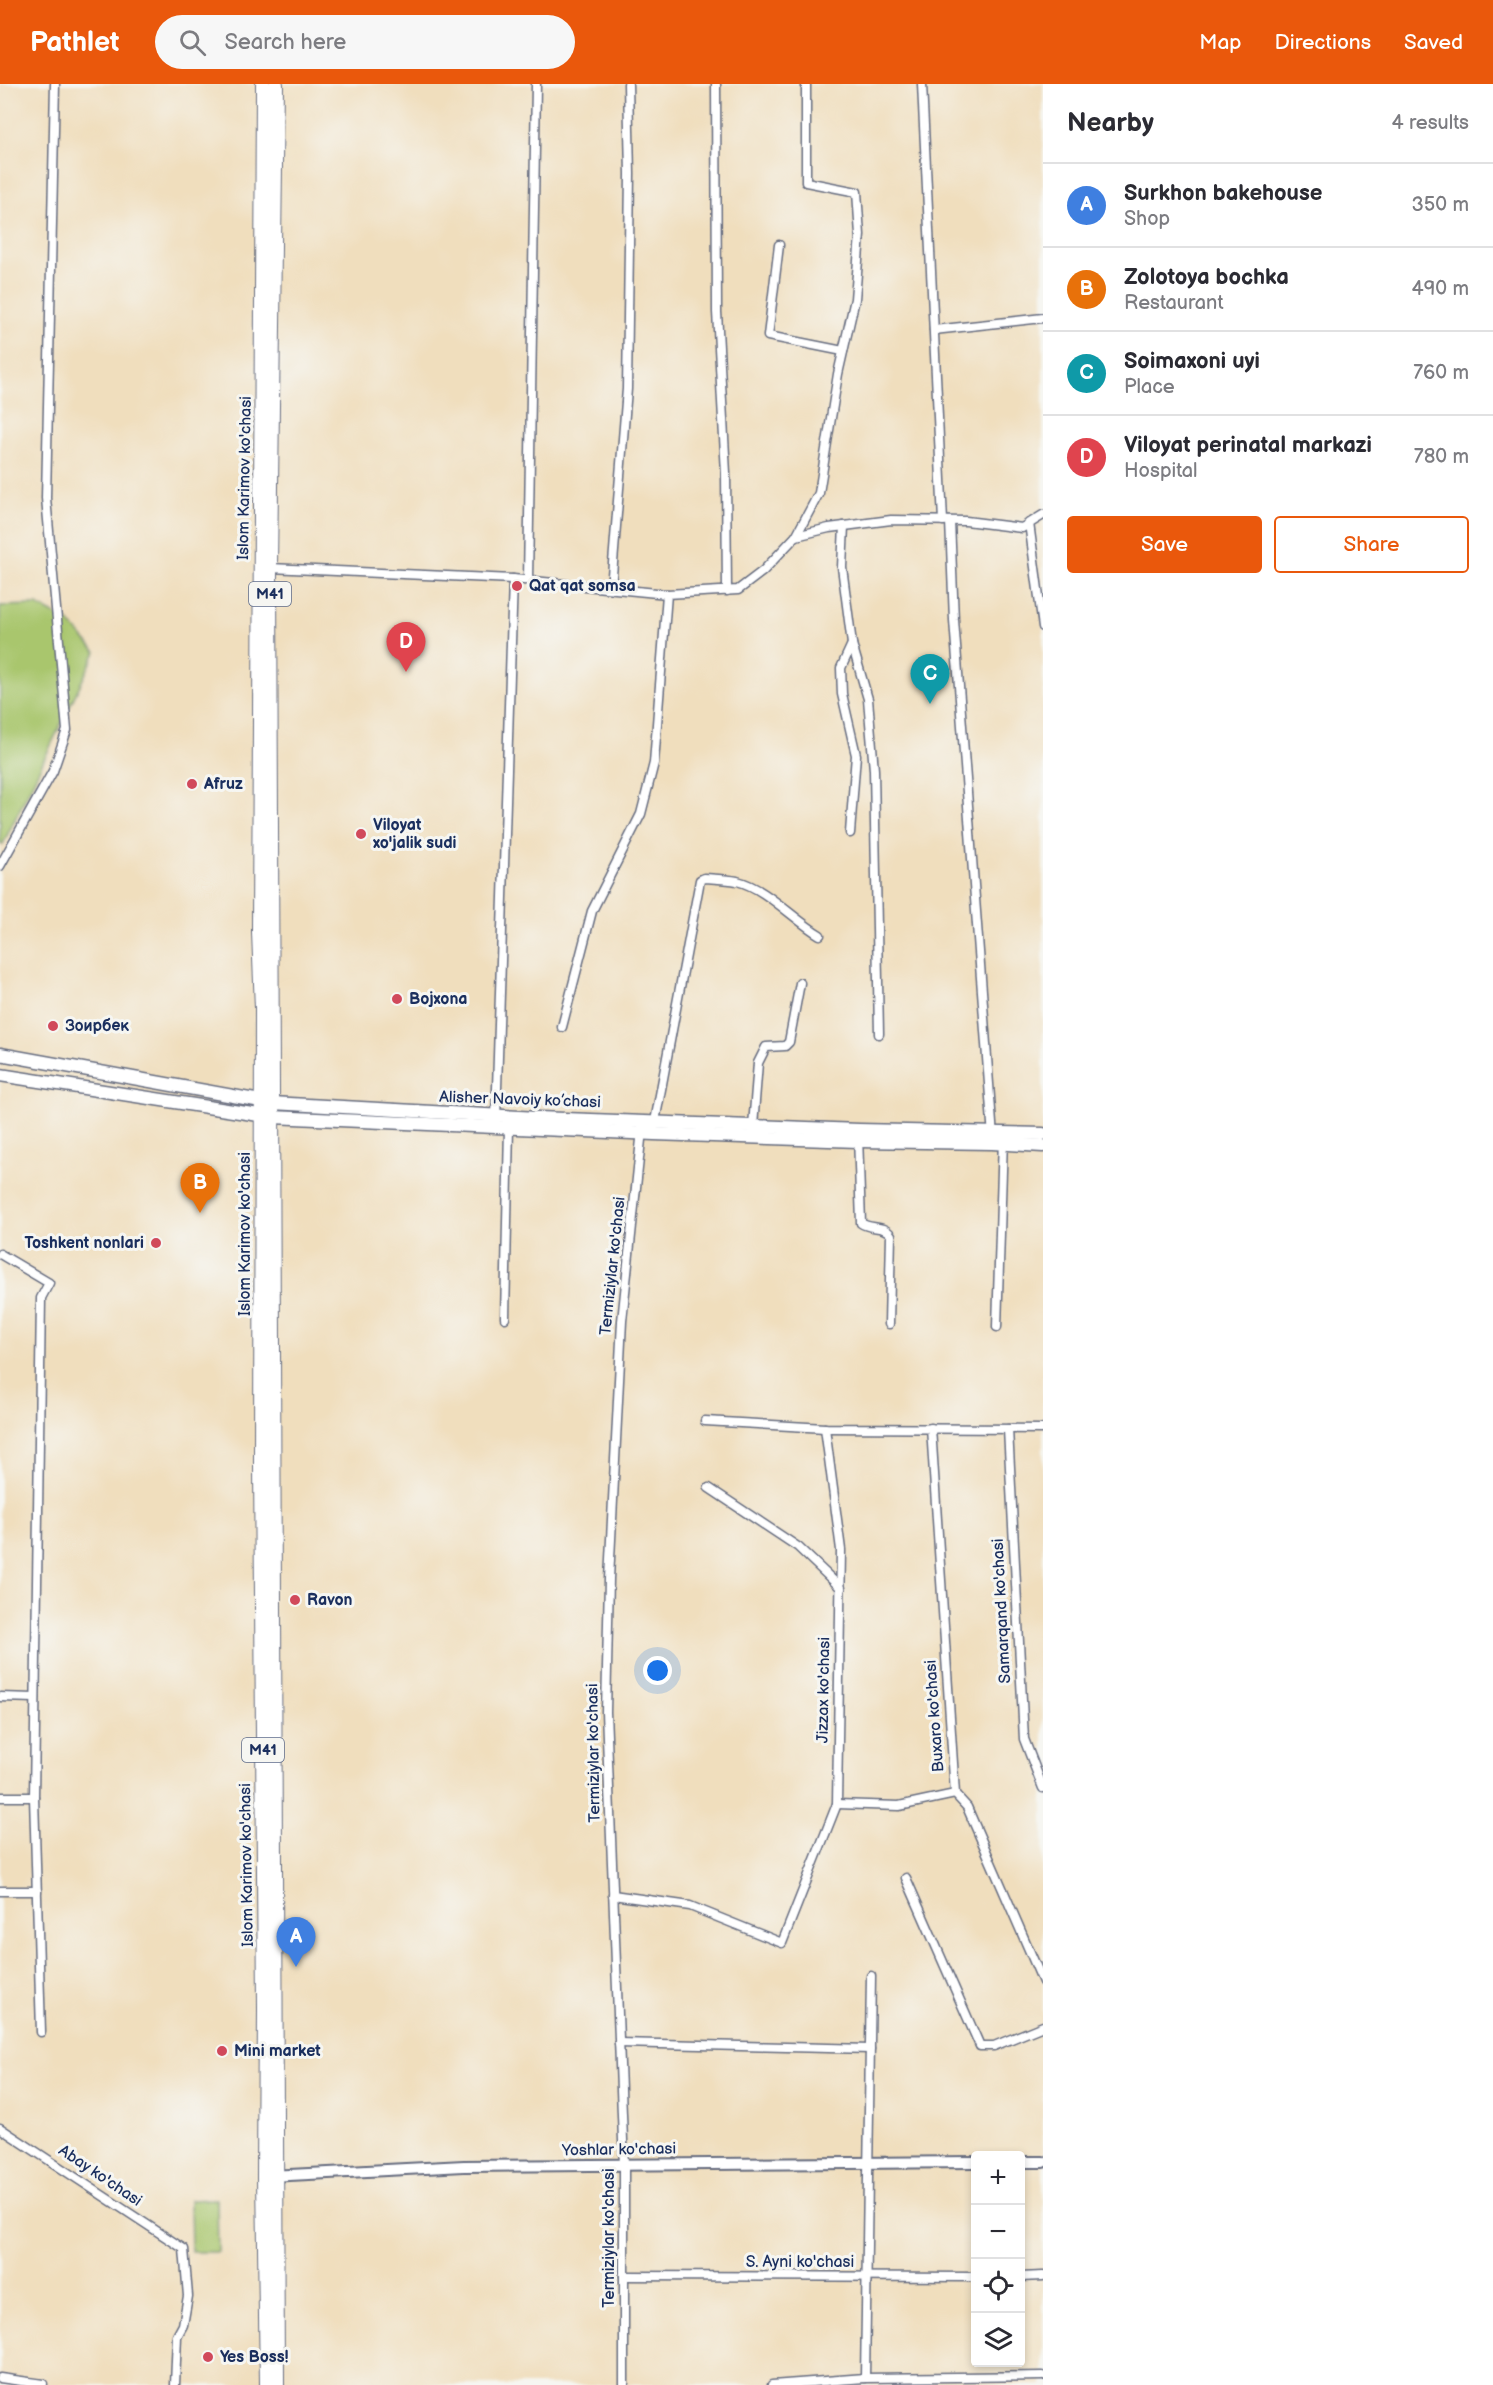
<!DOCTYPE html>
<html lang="en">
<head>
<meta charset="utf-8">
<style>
  :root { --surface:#fff; --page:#f7f7f7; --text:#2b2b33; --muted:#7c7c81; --line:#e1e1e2; --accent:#ea580c }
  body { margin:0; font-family:"Balsamiq Sans",sans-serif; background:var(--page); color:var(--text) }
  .controls { position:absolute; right:18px; bottom:18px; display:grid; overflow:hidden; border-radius:6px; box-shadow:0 3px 9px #0003 }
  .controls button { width:54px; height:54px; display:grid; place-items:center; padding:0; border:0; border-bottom:2px solid var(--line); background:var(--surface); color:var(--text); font:30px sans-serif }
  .you { position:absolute; left:658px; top:1587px; width:21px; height:21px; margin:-15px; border:4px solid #fff; border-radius:50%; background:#1a73e8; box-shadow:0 0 0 9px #1a73e833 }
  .badge { display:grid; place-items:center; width:39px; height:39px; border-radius:50%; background:var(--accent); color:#fff; font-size:20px; font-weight:700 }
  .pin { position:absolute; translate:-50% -50px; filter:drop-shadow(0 2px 3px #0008) }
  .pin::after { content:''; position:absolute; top:32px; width:21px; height:18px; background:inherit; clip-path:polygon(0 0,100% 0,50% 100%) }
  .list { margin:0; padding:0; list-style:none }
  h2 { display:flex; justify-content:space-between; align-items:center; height:78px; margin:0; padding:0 24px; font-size:26px }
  h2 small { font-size:20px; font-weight:400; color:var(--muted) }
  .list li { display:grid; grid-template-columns:39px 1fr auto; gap:18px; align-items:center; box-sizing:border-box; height:84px; padding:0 24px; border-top:2px solid var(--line) }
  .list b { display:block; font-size:22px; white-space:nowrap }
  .list p { margin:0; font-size:20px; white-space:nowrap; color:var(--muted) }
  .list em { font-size:20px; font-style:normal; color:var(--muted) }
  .actions { display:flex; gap:12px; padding:18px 24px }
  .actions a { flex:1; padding:14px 0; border:2px solid var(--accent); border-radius:6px; text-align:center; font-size:21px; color:var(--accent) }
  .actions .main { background:var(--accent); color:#fff }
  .icon { flex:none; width:33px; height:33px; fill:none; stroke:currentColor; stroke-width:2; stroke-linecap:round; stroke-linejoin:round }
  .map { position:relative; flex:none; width:1043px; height:2301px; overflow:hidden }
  header { display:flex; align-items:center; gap:36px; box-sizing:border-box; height:84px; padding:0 30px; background:var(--accent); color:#fff }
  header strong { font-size:28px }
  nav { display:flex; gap:33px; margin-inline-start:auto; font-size:21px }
  .search { width:420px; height:54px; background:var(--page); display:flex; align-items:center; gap:15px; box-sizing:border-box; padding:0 21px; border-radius:33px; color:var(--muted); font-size:22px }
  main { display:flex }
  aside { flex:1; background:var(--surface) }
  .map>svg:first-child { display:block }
  .green { fill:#a9c66d; stroke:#627a66; stroke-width:1.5 }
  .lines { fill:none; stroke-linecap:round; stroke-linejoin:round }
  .minor-casing { stroke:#666c7f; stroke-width:11 }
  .tertiary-casing { stroke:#666c7f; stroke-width:14 }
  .secondary-casing { stroke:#666c7f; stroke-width:15 }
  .primary-casing { stroke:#666c7f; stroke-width:16 }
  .minor { stroke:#fff; stroke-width:8 }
  .tertiary { stroke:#fff; stroke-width:10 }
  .secondary { stroke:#fff; stroke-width:12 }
  .primary { stroke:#fff; stroke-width:14 }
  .poi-dot { fill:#d1495b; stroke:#f6f6f2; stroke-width:2 }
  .labels { text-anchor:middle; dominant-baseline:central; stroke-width:6; stroke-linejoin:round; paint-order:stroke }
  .shield { fill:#f6f6f2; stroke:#5d6b8a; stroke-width:1.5 }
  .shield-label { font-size:15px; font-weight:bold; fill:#1b2f5e }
  .street-label { font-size:16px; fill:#1b2f5e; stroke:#f6f6f2 }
  .poi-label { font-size:16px; font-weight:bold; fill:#1b2f5e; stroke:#f6f6f2; text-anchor:start }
</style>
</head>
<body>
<header>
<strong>Pathlet</strong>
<div class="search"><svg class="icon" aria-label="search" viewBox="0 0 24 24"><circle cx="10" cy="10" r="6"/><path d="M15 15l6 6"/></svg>Search here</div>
<nav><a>Map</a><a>Directions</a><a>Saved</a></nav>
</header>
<main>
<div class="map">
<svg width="1043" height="2301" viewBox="0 0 1043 2301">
  <rect width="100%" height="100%" fill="#f6f6f2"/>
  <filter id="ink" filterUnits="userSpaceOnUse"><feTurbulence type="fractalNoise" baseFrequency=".0167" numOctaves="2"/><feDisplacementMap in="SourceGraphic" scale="12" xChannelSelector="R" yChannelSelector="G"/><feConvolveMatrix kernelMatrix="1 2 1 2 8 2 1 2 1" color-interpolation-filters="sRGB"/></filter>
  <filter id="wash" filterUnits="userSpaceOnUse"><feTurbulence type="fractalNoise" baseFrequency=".008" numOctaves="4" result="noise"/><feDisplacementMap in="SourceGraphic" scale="24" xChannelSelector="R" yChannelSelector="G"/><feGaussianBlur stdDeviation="1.35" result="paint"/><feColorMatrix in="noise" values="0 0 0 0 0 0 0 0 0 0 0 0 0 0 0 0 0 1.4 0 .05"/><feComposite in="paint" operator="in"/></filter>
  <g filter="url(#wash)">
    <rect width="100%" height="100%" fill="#f0debd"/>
    <g class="green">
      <path d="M 37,521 L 69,538 L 96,568 L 3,760 L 0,759 L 0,522 Z"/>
      <path d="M 217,2115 L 218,2168 L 191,2168 L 190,2116 Z"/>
    </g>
  </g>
  <g filter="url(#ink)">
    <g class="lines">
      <g class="minor-casing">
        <g id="minor">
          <path d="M 716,0 L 717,228 L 726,389 L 727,507"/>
          <path d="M 922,0 L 943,437"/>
          <path d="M 779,161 L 768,252 L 843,267"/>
          <path d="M 934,246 L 1043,234"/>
          <path d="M 950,437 L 954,536 L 993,1053"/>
          <path d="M 1029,439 L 1043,543"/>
          <path d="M 844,442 L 842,483 L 852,560 L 868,615 L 874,686 L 879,950"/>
          <path d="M 796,452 L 819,409 L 838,290 L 855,215 L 860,151 L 857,108 L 806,98 L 806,0"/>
          <path d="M 270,484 L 513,495 L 667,510 L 738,506 L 763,487 L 796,452 L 829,444 L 891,436 L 966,437 L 1022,444 L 1043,431"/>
          <path d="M 528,496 L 536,0"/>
          <path d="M 611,504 L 627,305 L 630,90 L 628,0"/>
          <path d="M 850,749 L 856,671 L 842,610 L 841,584 L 852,560"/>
          <path d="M 0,782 L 53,687 L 67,646 L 46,414 L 55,0"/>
          <path d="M 562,943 L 592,827 L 641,730 L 654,679 L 667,510"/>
          <path d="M 496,1036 L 513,495"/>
          <path d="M 753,1042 L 758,979 L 766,963 L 785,962 L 789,958 L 800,899"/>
          <path d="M 654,1043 L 700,796 L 704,794 C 715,795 726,795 737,797 C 766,804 793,835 820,851"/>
          <path d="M 858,1052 L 861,1139 C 870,1146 883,1140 891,1151 L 889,1240"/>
          <path d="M 0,1170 L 49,1199 L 41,1214 L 34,1713 L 41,1948"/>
          <path d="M 505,1234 L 509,1043"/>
          <path d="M 997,1243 L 1003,1055"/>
          <path d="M 705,1337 L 825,1344 L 1043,1345"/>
          <path d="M 931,1344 L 955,1710 L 967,1723 L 1043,1898"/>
          <path d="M 1008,1345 L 1024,1655 L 1043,1704"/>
          <path d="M 709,1404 L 798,1463 L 841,1504"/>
          <path d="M 0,1613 L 35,1614"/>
          <path d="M 0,1713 L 34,1713"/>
          <path d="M 837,1720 L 899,1722 L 955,1710"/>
          <path d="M 906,1794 L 980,1962 L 994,1962 L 1043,1942"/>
          <path d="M 0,1807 L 37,1807"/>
          <path d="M 613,1811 L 690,1822 L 782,1859 L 837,1720 L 841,1466 L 825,1344"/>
          <path d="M 619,1959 L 870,1965"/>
          <path d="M 0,2044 L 184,2165 L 188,2212 L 183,2241 L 177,2252 L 175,2301"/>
          <path d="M 624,2192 L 976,2193"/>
          <path d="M 1020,2193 L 1043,2192"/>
          <path d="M 0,2294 L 43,2300"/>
          <path d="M 865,2294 L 871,1892"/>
          <path d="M 624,2301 L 624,2081 L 606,1628 L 609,1495 L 622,1237 L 642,1046"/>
          <path d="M 772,2301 L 865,2294 L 1043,2292"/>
        </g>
      </g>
      <g class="tertiary-casing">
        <g id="tertiary">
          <path d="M 1020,2078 L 1043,2078"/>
          <path d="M 270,2092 L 464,2082 L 976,2078"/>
        </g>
      </g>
      <g class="secondary-casing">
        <g id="secondary">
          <path d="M 0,970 L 272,1019 L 538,1034 L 859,1046 L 1043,1050"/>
          <path d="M 0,991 L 272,1033 L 654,1050 L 858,1057 L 992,1059 L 1043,1062"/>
        </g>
      </g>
      <g class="primary-casing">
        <g id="primary">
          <path d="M 263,0 L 259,848 L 262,925 L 261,1379 L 265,1924 L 264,2093 L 267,2301"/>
          <path d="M 276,0 L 270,484 L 277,2301"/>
        </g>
      </g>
      <use href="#minor" class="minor"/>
      <use href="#tertiary" class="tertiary"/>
      <use href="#secondary" class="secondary"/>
      <use href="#primary" class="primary"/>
    </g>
  </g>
  <g class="poi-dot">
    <circle cx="517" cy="502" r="6"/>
    <circle cx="192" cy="700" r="6"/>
    <circle cx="361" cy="750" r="6"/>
    <circle cx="397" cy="915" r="6"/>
    <circle cx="53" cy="942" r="6"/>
    <circle cx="156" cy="1159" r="6"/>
    <circle cx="295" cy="1516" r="6"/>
    <circle cx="222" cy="1967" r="6"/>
    <circle cx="208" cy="2273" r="6"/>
  </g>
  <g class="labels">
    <g class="shield">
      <rect x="249" y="498" width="42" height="24" rx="4.5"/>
      <rect x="242" y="1654" width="42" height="24" rx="4.5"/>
    </g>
    <g class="shield-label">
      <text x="270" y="510">M41</text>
      <text x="263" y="1666">M41</text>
    </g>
    <g class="street-label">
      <text transform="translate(245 394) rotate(-89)">Islom Karimov ko'chasi</text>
      <text transform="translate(520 1016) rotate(2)">Alisher Navoiy ko’chasi</text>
      <text transform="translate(245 1150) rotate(-90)">Islom Karimov ko'chasi</text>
      <text transform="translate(613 1182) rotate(-84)">Termiziylar ko'chasi</text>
      <text transform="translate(1002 1527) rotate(-93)">Samarqand ko'chasi</text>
      <text transform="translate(824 1606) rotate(-89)">Jizzax ko'chasi</text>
      <text transform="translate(935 1632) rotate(-94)">Buxaro ko'chasi</text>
      <text transform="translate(594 1669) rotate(-91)">Termiziylar ko'chasi</text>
      <text transform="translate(247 1781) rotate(-91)">Islom Karimov ko'chasi</text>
      <text transform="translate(619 2066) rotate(-1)">Yoshlar ko'chasi</text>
      <text transform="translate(100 2092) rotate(34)">Abay ko'chasi</text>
      <text transform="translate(609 2154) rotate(-90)">Termiziylar ko'chasi</text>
      <text x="800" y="2178">S. Ayni ko'chasi</text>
    </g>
    <g class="poi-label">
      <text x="529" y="502">Qat qat somsa</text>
      <text x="204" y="700">Afruz</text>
      <text x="373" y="741">Viloyat<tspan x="373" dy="18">xo'jalik sudi</tspan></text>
      <text x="409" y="915">Bojxona</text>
      <text x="65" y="942">Зоирбек</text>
      <text x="144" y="1159" text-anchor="end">Toshkent nonlari</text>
      <text x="307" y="1516">Ravon</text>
      <text x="234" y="1967">Mini market</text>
      <text x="220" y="2273">Yes Boss!</text>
    </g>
  </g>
</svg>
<div class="controls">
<button>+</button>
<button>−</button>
<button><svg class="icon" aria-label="locate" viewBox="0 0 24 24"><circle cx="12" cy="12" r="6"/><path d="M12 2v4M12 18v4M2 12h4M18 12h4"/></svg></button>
<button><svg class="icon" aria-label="layers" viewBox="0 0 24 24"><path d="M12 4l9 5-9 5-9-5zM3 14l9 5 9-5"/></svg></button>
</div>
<div class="you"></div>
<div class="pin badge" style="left:296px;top:1883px;background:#3f7fe0">A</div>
<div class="pin badge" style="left:200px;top:1129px;background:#e8710a">B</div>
<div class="pin badge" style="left:930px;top:620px;background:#0f9aa8">C</div>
<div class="pin badge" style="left:406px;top:588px;background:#e0444e">D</div>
</div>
<aside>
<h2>Nearby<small>4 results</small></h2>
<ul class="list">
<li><span class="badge" style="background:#3f7fe0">A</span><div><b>Surkhon bakehouse</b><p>Shop</p></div><em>350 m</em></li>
<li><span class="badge" style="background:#e8710a">B</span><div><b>Zolotoya bochka</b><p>Restaurant</p></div><em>490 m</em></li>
<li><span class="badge" style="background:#0f9aa8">C</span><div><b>Soimaxoni uyi</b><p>Place</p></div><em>760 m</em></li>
<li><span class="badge" style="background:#e0444e">D</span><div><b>Viloyat perinatal markazi</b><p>Hospital</p></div><em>780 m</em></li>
</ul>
<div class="actions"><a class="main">Save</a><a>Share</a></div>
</aside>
</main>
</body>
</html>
